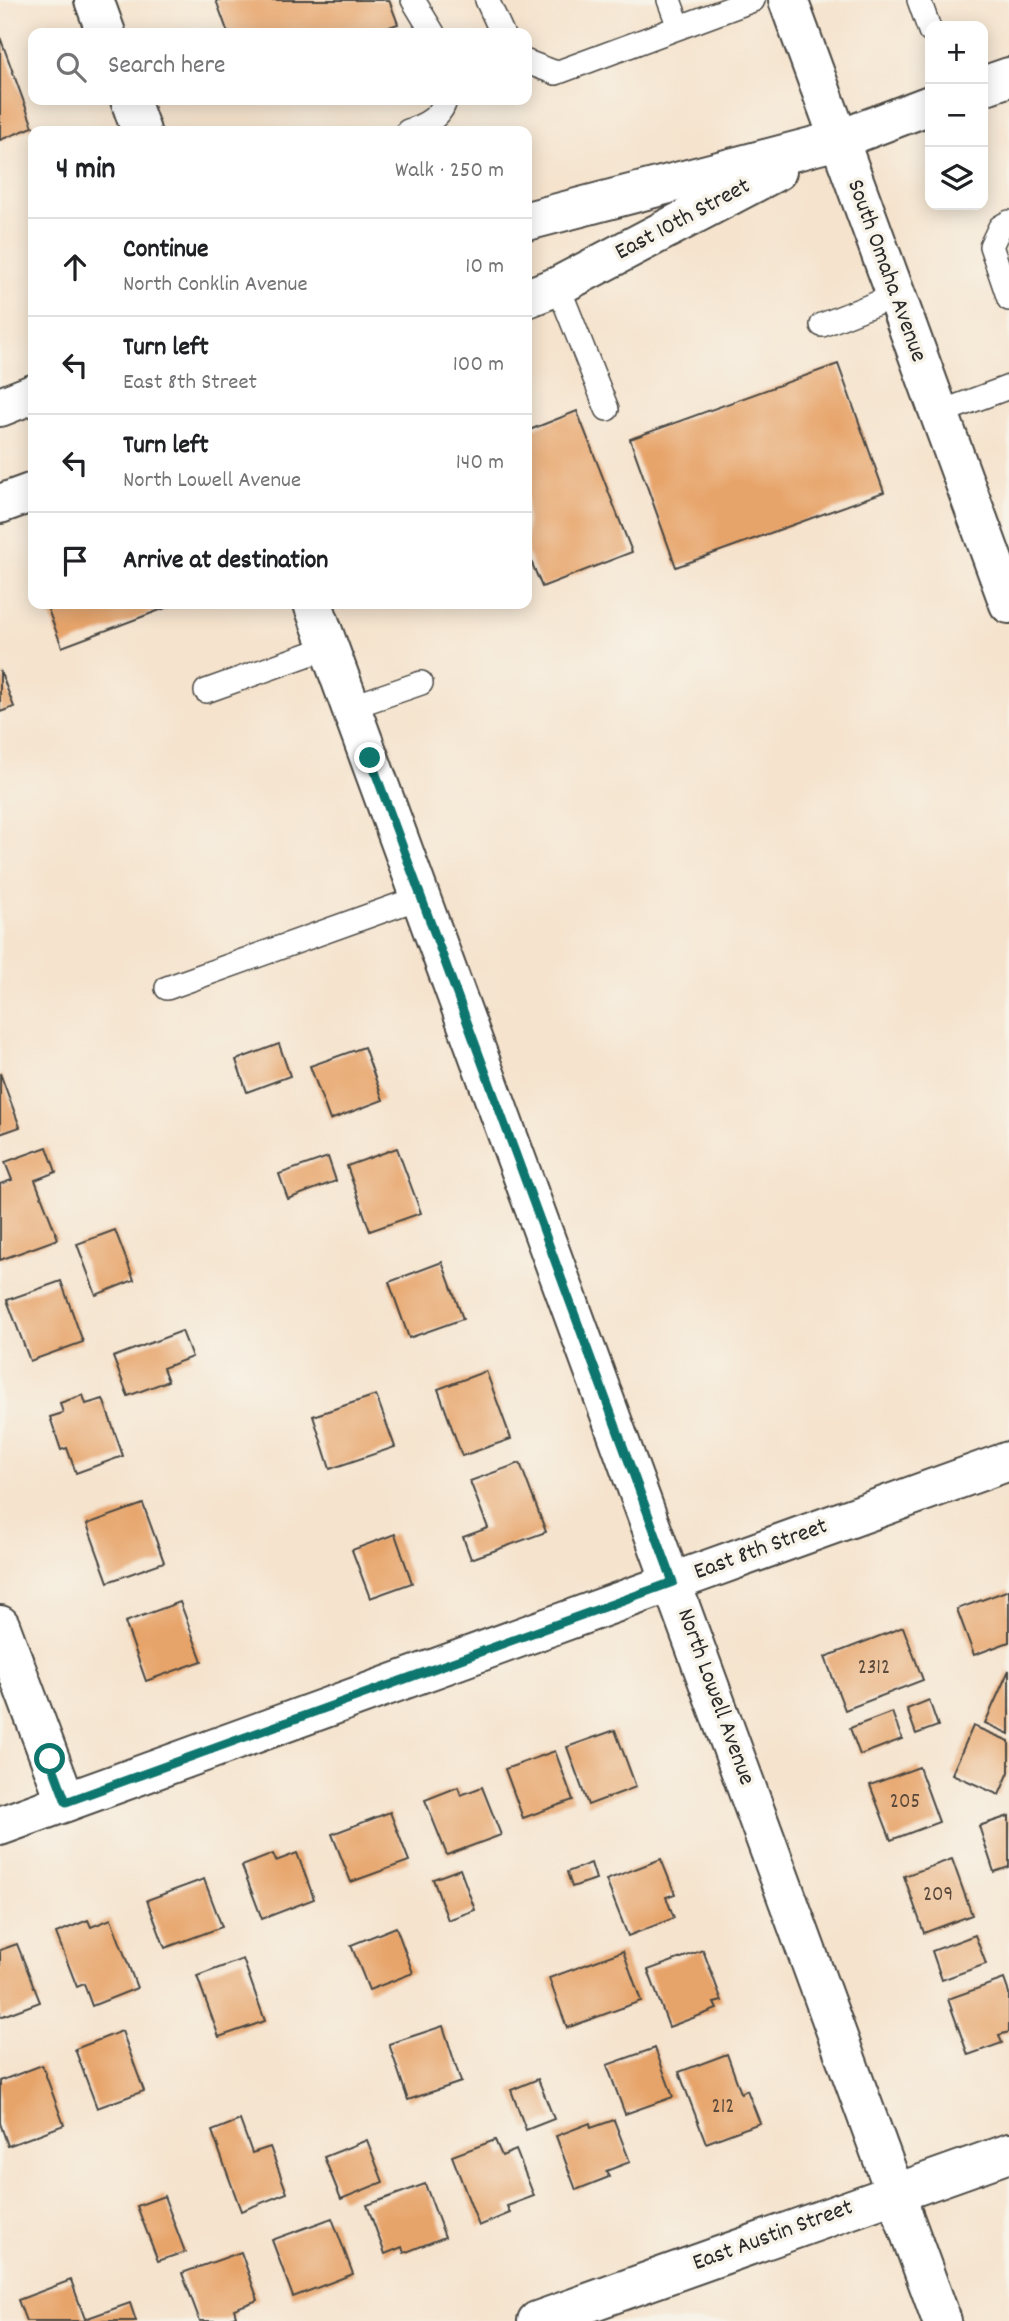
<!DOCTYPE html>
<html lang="en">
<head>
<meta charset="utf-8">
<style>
  :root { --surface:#fff; --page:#f6f6f6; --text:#202124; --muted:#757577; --line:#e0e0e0 }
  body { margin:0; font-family:Dekko,sans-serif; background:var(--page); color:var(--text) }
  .controls { position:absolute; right:21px; top:21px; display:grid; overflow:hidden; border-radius:14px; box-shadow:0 4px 18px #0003 }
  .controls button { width:63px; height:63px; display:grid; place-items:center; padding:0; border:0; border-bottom:2px solid var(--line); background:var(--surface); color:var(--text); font:35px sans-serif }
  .stop { position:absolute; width:21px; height:21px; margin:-16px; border:5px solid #0f766e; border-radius:50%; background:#fff }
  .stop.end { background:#0f766e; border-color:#fff; box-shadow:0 2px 7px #0008 }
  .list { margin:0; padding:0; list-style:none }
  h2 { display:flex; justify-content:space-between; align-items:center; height:91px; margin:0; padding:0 28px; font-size:30px }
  h2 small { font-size:23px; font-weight:400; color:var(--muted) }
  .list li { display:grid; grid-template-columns:46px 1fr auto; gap:21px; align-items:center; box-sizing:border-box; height:98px; padding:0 28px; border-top:2px solid var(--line) }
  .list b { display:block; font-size:26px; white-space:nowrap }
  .list p { margin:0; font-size:23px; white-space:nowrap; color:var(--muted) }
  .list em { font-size:23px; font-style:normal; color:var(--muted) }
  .icon { flex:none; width:38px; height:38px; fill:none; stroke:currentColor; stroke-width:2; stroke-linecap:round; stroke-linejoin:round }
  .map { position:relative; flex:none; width:1009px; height:2321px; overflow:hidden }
  .search { position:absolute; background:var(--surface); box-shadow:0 4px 18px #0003; left:28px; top:28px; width:504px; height:77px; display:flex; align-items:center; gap:18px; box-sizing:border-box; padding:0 24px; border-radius:14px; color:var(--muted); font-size:26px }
  .panel { position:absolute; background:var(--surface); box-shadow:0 4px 18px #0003; left:28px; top:126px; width:504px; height:483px; border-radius:14px }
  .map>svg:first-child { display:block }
  .building { fill:#e7a46b }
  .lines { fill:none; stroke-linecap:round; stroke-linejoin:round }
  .service-casing { stroke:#494743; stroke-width:26 }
  .minor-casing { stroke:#494743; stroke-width:42 }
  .tertiary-casing { stroke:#494743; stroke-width:42 }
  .primary-casing { stroke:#494743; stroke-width:42 }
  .service { stroke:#fff; stroke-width:23 }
  .minor { stroke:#fff; stroke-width:38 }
  .tertiary { stroke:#fff; stroke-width:38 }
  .primary { stroke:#fff; stroke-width:38 }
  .route { stroke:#0f766e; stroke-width:9 }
  .labels { text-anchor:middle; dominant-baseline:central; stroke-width:7; stroke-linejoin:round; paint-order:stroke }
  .number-label { font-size:21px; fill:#5a493b }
  .street-label { font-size:24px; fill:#2b2b2b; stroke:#f7f3e8 }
</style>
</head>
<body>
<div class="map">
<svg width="1009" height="2321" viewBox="0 0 1009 2321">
  <rect width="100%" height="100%" fill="#f7f3e8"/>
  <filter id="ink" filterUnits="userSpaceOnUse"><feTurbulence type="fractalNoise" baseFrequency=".0143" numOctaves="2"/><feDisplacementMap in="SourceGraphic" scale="14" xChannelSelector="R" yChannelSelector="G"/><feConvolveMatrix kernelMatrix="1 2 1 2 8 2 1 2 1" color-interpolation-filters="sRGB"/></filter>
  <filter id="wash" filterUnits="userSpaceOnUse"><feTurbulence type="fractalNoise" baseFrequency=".00686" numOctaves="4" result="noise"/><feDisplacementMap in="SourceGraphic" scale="28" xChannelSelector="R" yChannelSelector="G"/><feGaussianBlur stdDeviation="1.57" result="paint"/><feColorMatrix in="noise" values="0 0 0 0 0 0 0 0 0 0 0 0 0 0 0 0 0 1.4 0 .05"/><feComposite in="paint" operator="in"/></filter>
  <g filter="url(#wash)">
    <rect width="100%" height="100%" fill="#f5e3cd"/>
    <g id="blocks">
      <g class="building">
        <path d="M 216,0 L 389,0 L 398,24 L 372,33 L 228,33 Z"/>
        <path d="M 0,37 L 33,127 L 0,140 Z"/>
        <path d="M 838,364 L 884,492 L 676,567 L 630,439 Z"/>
        <path d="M 577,411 L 632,552 L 542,587 L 527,552 L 527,431 Z"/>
        <path d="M 46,604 L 176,604 L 62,647 Z"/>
        <path d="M 0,670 L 14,707 L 0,712 Z"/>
        <path d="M 279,1044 L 290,1076 L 247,1092 L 236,1060 Z"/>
        <path d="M 364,1047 L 383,1100 L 330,1120 L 310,1066 Z"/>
        <path d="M 0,1073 L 20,1127 L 0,1134 Z"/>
        <path d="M 47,1147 L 56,1172 L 35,1180 L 58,1239 L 0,1260 L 0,1184 L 12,1180 L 5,1162 Z"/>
        <path d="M 397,1148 L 421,1213 L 370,1231 L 347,1166 Z"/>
        <path d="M 328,1157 L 336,1181 L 288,1199 L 279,1174 Z"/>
        <path d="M 115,1230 L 134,1280 L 96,1295 L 77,1244 Z"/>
        <path d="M 442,1262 L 463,1319 L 409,1338 L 389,1282 Z"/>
        <path d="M 61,1281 L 83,1342 L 30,1361 L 7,1300 Z"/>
        <path d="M 182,1331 L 192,1357 L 163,1368 L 168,1381 L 128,1396 L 113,1357 Z"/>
        <path d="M 486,1371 L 511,1439 L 462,1456 L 438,1389 Z"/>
        <path d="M 83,1395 L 86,1404 L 103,1399 L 123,1456 L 76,1473 L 67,1448 L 61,1450 L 50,1417 L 63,1413 L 60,1403 Z"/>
        <path d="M 376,1395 L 395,1447 L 330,1469 L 313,1416 Z"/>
        <path d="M 520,1463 L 546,1532 L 471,1559 L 463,1537 L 488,1528 L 470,1481 Z"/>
        <path d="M 143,1504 L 164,1562 L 108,1582 L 87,1524 Z"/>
        <path d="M 395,1534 L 412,1583 L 370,1598 L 352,1550 Z"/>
        <path d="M 1009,1590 L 1009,1642 L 974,1655 L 957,1609 Z"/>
        <path d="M 180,1602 L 202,1661 L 146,1681 L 125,1622 Z"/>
        <path d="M 903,1627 L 923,1680 L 845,1710 L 825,1657 Z"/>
        <path d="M 1009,1670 L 1009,1734 L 985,1723 Z"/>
        <path d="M 929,1700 L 938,1726 L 916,1734 L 907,1709 Z"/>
        <path d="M 892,1712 L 902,1739 L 860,1755 L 850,1728 Z"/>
        <path d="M 973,1726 L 1009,1741 L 1009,1772 L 999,1795 L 952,1774 Z"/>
        <path d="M 615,1730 L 636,1787 L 588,1805 L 567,1747 Z"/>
        <path d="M 555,1751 L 573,1800 L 523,1818 L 505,1769 Z"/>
        <path d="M 919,1767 L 939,1822 L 891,1840 L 870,1785 Z"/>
        <path d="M 458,1787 L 461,1795 L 482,1787 L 501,1835 L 447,1855 L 425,1800 Z"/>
        <path d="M 390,1812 L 409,1861 L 351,1882 L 332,1834 Z"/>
        <path d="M 1009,1816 L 1009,1867 L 994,1872 L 979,1826 Z"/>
        <path d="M 297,1853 L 314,1899 L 262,1919 L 242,1866 L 273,1854 L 276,1861 Z"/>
        <path d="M 661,1859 L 675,1894 L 666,1897 L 674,1918 L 628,1936 L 606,1880 Z"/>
        <path d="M 952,1859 L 972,1915 L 924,1933 L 904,1876 Z"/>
        <path d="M 591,1863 L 596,1879 L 572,1887 L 567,1872 Z"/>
        <path d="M 460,1869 L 475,1910 L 448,1920 L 433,1879 Z"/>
        <path d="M 204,1879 L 222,1927 L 165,1948 L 147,1900 Z"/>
        <path d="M 111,1919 L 137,1988 L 92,2006 L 84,1984 L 77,1987 L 56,1933 L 88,1920 L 91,1927 Z"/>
        <path d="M 396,1927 L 413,1973 L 369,1990 L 351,1945 Z"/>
        <path d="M 975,1935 L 986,1964 L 942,1980 L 932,1951 Z"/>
        <path d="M 17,1944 L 40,2002 L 0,2017 L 0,1950 Z"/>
        <path d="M 703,1950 L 722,2001 L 714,2003 L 717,2009 L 669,2027 L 648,1970 Z"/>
        <path d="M 623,1951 L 641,2001 L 567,2028 L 549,1978 Z"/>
        <path d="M 243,1959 L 265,2021 L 219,2037 L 197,1976 Z"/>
        <path d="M 1004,1979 L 1009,1993 L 1009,2032 L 999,2035 L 1002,2043 L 968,2055 L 948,1999 Z"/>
        <path d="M 443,2026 L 461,2082 L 408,2100 L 389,2044 Z"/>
        <path d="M 122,2031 L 144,2091 L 97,2108 L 75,2049 Z"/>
        <path d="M 655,2048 L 673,2097 L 625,2114 L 607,2065 Z"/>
        <path d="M 727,2054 L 741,2093 L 747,2090 L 760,2123 L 706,2143 L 679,2072 Z"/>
        <path d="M 42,2065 L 64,2125 L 8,2146 L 0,2123 L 0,2081 Z"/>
        <path d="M 538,2079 L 554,2119 L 526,2130 L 511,2090 Z"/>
        <path d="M 240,2120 L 252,2153 L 270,2147 L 287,2193 L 241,2211 L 212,2131 Z"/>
        <path d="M 614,2120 L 630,2162 L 606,2171 L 609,2177 L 576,2190 L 556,2136 L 590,2123 L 591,2128 Z"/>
        <path d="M 367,2140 L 383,2182 L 341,2199 L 324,2157 Z"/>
        <path d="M 495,2140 L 502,2156 L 516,2150 L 534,2196 L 507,2206 L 510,2213 L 479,2226 L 452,2156 Z"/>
        <path d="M 425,2184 L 445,2237 L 404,2253 L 402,2247 L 385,2254 L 367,2205 Z"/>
        <path d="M 164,2196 L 185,2252 L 158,2261 L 137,2206 Z"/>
        <path d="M 332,2218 L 353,2274 L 293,2297 L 272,2240 Z"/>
        <path d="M 241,2252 L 258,2300 L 234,2309 L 236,2316 L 223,2321 L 200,2321 L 182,2273 Z"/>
        <path d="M 71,2280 L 85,2319 L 130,2303 L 136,2321 L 26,2321 L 18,2300 Z"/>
      </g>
    </g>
  </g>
  <g filter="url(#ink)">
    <use href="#blocks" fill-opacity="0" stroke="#494743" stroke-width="2"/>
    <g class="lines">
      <g class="service-casing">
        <g id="service">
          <path d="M 413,0 L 433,33"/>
          <path d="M 487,0 L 502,33"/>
          <path d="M 669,0 L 679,27"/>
          <path d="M 919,0 L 930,31"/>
          <path d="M 527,62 L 556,73 L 753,0"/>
          <path d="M 408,131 C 423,126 442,117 445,100"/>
          <path d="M 1009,222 L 1000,227 L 991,246 L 1009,299"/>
          <path d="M 558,286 L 607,409"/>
          <path d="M 822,325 L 895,296"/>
          <path d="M 939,413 L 1009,387"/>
          <path d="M 206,691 L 329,647"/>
          <path d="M 351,707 L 421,683"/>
          <path d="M 167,988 L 421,897"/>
        </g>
      </g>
      <g class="minor-casing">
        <g id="minor">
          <path d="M 788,0 L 1009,604"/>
          <path d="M 0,1625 L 66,1802"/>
          <path d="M 0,1826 L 673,1582"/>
          <path d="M 537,2321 L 1009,2153"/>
        </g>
      </g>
      <g class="tertiary-casing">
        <g id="tertiary">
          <path d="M 94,0 L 106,33"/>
          <path d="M 130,100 L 141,131"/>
          <path d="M 313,604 L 942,2321"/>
          <path d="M 673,1582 L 1009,1461"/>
        </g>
      </g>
      <g class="primary-casing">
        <g id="primary">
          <path d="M 983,86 L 1009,77"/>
          <path d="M 527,221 L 838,140 L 930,105"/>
          <path d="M 527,298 L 558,286 L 777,171"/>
          <path d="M 0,407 L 33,394"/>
          <path d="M 0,504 L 33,492"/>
        </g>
      </g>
      <use href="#service" class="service"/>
      <use href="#minor" class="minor"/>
      <use href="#tertiary" class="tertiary"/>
      <use href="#primary" class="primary"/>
    </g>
  </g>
  <g class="lines" filter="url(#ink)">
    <path class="route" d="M 50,1759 L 66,1802 L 673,1582 L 370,758"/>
  </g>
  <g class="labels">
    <g class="number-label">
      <text x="874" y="1669">2312</text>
      <text x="905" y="1803">205</text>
      <text x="938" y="1896">209</text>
      <text x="723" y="2108">212</text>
    </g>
    <g class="street-label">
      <text transform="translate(683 220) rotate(-28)">East 10th Street</text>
      <text transform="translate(886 271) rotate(70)">South Omaha Avenue</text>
      <text transform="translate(761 1550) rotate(-20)">East 8th Street</text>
      <text transform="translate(715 1697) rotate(70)">North Lowell Avenue</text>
      <text transform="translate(773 2236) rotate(-20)">East Austin Street</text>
    </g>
  </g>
</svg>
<div class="controls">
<button>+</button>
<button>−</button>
<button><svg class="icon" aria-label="layers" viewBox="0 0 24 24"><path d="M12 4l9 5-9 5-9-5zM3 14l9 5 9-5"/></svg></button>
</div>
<div class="stop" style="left:50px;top:1759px"></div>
<div class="stop end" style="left:370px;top:758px"></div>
<div class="search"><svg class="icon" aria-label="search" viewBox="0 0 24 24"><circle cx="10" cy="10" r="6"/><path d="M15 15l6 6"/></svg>Search here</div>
<section class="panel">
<h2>4 min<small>Walk · 250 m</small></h2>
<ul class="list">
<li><svg class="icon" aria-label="ahead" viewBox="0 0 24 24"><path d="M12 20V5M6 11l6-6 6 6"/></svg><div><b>Continue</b><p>North Conklin Avenue</p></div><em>10 m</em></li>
<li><svg class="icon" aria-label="left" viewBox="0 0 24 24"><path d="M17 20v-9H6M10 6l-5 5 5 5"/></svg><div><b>Turn left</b><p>East 8th Street</p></div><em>100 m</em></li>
<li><svg class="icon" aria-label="left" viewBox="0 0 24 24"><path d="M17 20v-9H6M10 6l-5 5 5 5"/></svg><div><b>Turn left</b><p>North Lowell Avenue</p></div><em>140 m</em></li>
<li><svg class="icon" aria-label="arrive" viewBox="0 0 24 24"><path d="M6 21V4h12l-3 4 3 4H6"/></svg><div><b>Arrive at destination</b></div></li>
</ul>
</section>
</div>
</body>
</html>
